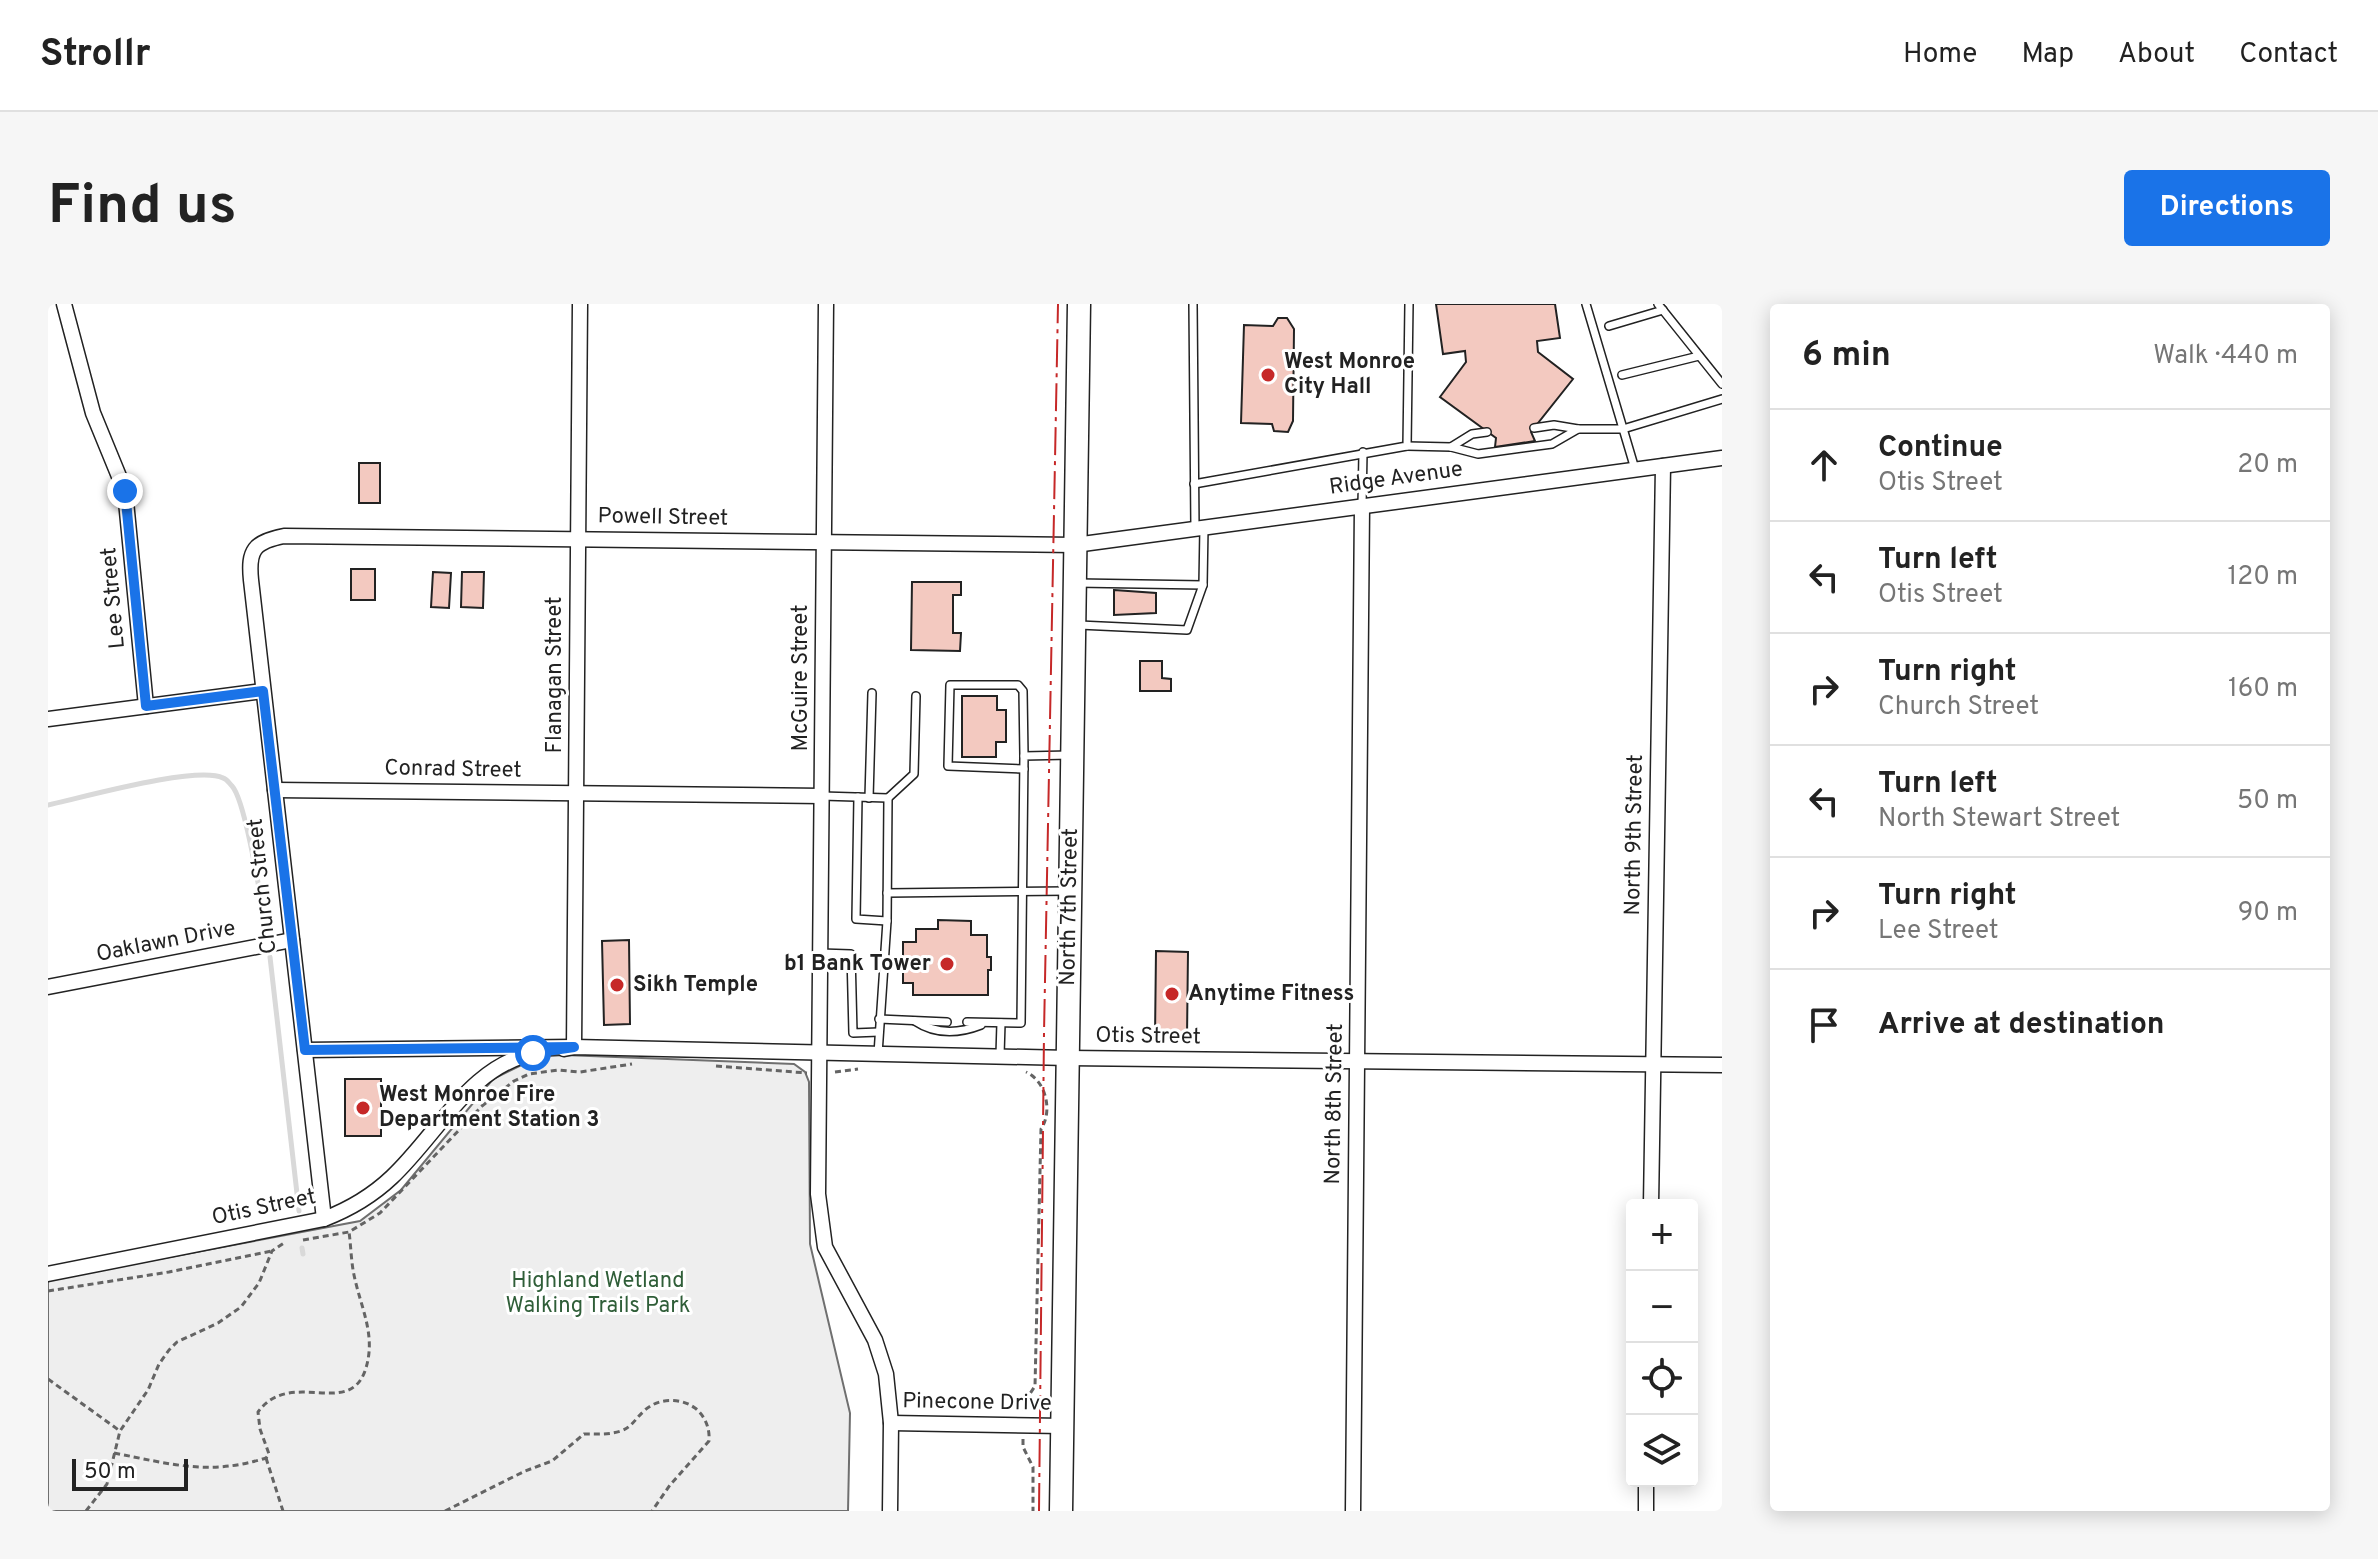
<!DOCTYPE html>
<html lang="en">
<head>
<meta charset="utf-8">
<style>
  :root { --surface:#fff; --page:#f6f6f6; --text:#222; --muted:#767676; --line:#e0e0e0; --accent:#1a73e8 }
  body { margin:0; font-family:Overpass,sans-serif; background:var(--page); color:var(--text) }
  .controls { position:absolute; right:24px; bottom:24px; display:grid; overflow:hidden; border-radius:8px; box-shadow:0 4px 20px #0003 }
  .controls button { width:72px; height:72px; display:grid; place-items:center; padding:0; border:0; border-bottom:2px solid var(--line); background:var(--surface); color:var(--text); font:40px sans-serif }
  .scale { position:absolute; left:24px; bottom:20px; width:116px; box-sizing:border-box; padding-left:8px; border:4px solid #222; border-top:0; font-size:22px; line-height:28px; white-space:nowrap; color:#222; -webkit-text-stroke:6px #fff; paint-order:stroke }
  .stop { position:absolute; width:24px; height:24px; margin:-18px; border:6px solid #1a73e8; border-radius:50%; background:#fff }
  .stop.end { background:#1a73e8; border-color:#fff; box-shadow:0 2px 8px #0008 }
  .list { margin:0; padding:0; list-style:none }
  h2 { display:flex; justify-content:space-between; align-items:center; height:104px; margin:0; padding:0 32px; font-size:34px }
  h2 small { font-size:26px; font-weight:400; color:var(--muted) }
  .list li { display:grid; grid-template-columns:52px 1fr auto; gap:24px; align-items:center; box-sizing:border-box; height:112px; padding:0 32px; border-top:2px solid var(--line) }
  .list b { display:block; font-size:30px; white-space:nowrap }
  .list p { margin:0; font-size:26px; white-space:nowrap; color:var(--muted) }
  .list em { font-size:26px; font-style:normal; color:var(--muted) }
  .icon { flex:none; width:44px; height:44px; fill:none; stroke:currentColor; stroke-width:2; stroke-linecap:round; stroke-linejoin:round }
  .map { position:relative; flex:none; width:1674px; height:1207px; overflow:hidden; border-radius:8px }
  header { display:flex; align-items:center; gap:48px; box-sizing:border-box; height:112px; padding:0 40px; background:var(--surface); border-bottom:2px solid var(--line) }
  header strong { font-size:38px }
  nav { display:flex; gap:44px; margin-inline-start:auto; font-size:28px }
  .intro { display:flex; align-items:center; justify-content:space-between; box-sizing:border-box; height:192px; padding:0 48px }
  h1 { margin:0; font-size:56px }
  .button { padding:20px 36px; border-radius:8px; background:var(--accent); color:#fff; font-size:28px; font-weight:700 }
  main { display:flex; gap:48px; padding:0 48px }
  aside { flex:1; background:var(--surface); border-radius:8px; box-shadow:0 4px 20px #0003 }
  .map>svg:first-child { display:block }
  .green { fill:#eee; stroke:#6f6f6f; stroke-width:2 }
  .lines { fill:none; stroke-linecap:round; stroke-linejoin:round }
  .stream { stroke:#d9d9d9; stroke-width:5 }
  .building { fill:#f3c9c0; stroke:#222; stroke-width:2 }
  .lane-casing { stroke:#222; stroke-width:10 }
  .street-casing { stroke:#222; stroke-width:17 }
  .primary-casing { stroke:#222; stroke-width:25 }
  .path { stroke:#646464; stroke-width:3; stroke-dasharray:6 4; stroke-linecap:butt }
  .lane { stroke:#fff; stroke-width:7 }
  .street { stroke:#fff; stroke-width:14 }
  .primary { stroke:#fff; stroke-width:22 }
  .power { stroke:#c62828; stroke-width:2; stroke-dasharray:28 6 4 6; stroke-linecap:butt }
  .route { stroke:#1a73e8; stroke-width:10 }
  .poi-dot { fill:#c62828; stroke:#fff; stroke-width:3 }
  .labels { text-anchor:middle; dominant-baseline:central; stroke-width:6; stroke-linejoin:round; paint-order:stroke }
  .poi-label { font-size:22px; font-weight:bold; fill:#222; stroke:#fff; text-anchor:start }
  .street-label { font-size:22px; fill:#222; stroke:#fff }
  .park-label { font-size:22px; fill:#2f5e38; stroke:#fff }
</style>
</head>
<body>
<header>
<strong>Strollr</strong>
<nav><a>Home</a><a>Map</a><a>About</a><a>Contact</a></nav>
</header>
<div class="intro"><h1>Find us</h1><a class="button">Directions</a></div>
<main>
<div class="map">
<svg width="1674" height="1207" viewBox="0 0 1674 1207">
  <rect width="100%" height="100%" fill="#fff"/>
  <path class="green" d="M 516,751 L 746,760 L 757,768 L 761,778 L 762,940 L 802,1109 L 800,1207 L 0,1207 L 0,976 L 312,917 L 353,886 L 445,775 L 490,753 Z"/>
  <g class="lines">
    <g class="stream">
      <path d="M 0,501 C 33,494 149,461 175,474 C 179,475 181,479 184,482 C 198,497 214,603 219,630"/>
      <path d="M 222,653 L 251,907"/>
      <path d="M 254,944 L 255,950"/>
    </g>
  </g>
  <g class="building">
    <path d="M 1388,0 L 1507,0 L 1512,34 L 1489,37 L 1490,48 L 1525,75 L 1483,128 L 1487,137 L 1447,143 L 1448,134 L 1392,93 L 1418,58 L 1417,47 L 1395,50 Z"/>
    <path d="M 1230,14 L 1239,14 L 1246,25 L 1245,117 L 1240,128 L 1226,127 L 1224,120 L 1193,119 L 1196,21 L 1225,22 Z"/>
    <rect x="311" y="159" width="21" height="40"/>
    <rect x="303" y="265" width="24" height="31"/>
    <path d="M 385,268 L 403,269 L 401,304 L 383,303 Z"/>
    <path d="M 414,268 L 436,268 L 435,304 L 413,303 Z"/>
    <path d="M 864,278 L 913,278 L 913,291 L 905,291 L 905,329 L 913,329 L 912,347 L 863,346 Z"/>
    <path d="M 1066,286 L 1108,289 L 1108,309 L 1066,311 Z"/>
    <path d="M 1092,357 L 1114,357 L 1114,374 L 1123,375 L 1123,387 L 1092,387 Z"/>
    <path d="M 914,392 L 949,392 L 949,406 L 958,406 L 958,438 L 948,438 L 948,453 L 914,453 Z"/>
    <path d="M 890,616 L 923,617 L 923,631 L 939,631 L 939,653 L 943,653 L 943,666 L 940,666 L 940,691 L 865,691 L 865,679 L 855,679 L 855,638 L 868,638 L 868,625 L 890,625 Z"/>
    <path d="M 581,636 L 582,720 L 556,721 L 554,637 Z"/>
    <path d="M 1108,647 L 1140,648 L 1139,733 L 1107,733 Z"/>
    <rect x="297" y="775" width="36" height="57"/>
  </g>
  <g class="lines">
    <g class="lane-casing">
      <g id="lane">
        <path d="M 1145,0 L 1147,225"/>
        <path d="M 1538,0 L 1587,165"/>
        <path d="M 1610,0 L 1674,80"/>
        <path d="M 1561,22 L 1615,6"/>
        <path d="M 1574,71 L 1651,52"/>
        <path d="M 1486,124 L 1506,121 L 1530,125"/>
        <path d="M 1359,142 L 1403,143 L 1430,150 L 1504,140 L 1530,125 L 1575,125 L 1674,95"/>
        <path d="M 1403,143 L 1424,130 L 1439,128"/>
        <path d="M 1146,180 L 1359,142 L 1361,0"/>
        <path d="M 1314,202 L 1315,148"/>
        <path d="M 1029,279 L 1155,281"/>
        <path d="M 1031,321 L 1139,326 L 1155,281 L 1156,223"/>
        <path d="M 976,452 L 975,387 L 970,381 L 902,381 L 900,462 L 976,465"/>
        <path d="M 774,492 L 840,494 L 866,470 L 868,392"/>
        <path d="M 810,493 L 808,615 L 839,617"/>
        <path d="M 821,494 L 824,389"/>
        <path d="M 839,589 L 1021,587"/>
        <path d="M 772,649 L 803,650 L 805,729 L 831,728"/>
        <path d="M 831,715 L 899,718"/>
        <path d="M 867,717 C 888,731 910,730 933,721"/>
        <path d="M 919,718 L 973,719 L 976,452 L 1022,451"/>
        <path d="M 830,750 L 839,617 L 840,494"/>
        <path d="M 952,751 L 953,719"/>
      </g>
    </g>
    <g class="street-casing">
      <g id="street">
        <path d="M 16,0 L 45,109 L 77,187 L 98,402"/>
        <path d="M 778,0 L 770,890 L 777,943 L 827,1036 L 838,1070 L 843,1119 L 842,1207"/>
        <path d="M 0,415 L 215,387"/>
        <path d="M 227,486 L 774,492"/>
        <path d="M 0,683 L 244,636"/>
        <path d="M 516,745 L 526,743 L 532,0"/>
        <path d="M 257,746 L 526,743 L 1020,754 L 1674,761"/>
        <path d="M 1603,901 L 1615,162"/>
        <path d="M 276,915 L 203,276 C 200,246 206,238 236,232 L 1027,241 L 1674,154"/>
        <path d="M 0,970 L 276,915 C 302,905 324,892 344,873 C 390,830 423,759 491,748"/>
        <path d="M 843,1119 L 1015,1122"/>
        <path d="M 1305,1207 L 1314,202"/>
        <path d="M 1598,1207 L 1598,1177"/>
      </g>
    </g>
    <g class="primary-casing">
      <path id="primary" d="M 1013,1207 L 1031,0"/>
    </g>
    <g class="path">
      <path d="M 668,762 L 759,769"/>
      <path d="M 787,768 L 810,765"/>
      <path d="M 255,936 L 301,928 L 332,909 L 434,802 L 466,777 L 481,770 L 510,766 L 532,768 L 584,760"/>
      <path d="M 0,987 L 121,968 L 224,947"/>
      <path d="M 0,1075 L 72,1127"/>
      <path d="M 976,1107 L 976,1099 L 987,1082 L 993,825 C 1005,807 998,777 978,768"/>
      <path d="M 975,1135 L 975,1143 L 985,1163 L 985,1207"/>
      <path d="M 66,1149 C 123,1160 161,1172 218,1154 L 221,1150 L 212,1125 L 210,1108 C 242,1064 300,1114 317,1067 C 329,1032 313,1005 306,971 C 303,957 303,942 301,928"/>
      <path d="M 218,1154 L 235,1207"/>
      <path d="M 38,1207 L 59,1180 L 72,1127 L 100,1086 L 111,1060 L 121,1046 L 129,1038 L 170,1019 L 193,1003 L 211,979 L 224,947 L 236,939"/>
      <path d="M 397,1207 L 477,1167 L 504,1157 L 536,1130 C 548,1130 561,1131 573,1127 C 584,1123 587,1115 596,1107 C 609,1094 632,1093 647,1104 C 657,1112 662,1124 661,1137 L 622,1181 L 604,1207"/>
    </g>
    <use href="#lane" class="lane"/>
    <use href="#street" class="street"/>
    <use href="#primary" class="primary"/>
    <path class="power" d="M 991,1207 L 996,729 L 1010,0"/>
  </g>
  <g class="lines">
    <path class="route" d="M 77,187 L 98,402 L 215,387 L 257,746 L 526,743 L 485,749"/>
  </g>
  <g class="poi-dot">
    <circle cx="1220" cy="71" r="8"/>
    <circle cx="899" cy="660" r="8"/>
    <circle cx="569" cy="681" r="8"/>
    <circle cx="1124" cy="690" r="8"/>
    <circle cx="315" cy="804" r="8"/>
  </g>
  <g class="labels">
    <g class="poi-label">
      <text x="1236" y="58">West Monroe<tspan x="1236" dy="25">City Hall</tspan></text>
      <text x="883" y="660" text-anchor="end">b1 Bank Tower</text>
      <text x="585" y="681">Sikh Temple</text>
      <text x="1140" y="690">Anytime Fitness</text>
      <text x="331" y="791">West Monroe Fire<tspan x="331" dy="25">Department Station 3</tspan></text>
    </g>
    <g class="street-label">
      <text transform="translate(1348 175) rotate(-8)">Ridge Avenue</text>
      <text transform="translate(615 214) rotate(1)">Powell Street</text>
      <text transform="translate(66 294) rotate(-95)">Lee Street</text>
      <text transform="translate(507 371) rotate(-90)">Flanagan Street</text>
      <text transform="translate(753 374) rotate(-90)">McGuire Street</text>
      <text transform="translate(405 466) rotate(1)">Conrad Street</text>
      <text transform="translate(1587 531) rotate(-89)">North 9th Street</text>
      <text transform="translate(215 582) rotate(-96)">Church Street</text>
      <text transform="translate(1022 603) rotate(-89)">North 7th Street</text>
      <text transform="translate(118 638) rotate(-11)">Oaklawn Drive</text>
      <text transform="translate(1100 733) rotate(1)">Otis Street</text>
      <text transform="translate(1287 800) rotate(-89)">North 8th Street</text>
      <text transform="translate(216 904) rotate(-12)">Otis Street</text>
      <text transform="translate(929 1099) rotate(1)">Pinecone Drive</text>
    </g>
    <g class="park-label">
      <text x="550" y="977">Highland Wetland<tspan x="550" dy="25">Walking Trails Park</tspan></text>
    </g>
  </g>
</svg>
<div class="controls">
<button>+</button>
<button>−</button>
<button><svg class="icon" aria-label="locate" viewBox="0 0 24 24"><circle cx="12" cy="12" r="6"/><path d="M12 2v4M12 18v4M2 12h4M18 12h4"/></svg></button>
<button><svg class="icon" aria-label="layers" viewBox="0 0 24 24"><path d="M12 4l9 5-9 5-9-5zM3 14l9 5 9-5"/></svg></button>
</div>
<div class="scale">50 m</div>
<div class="stop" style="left:485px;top:749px"></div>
<div class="stop end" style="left:77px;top:187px"></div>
</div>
<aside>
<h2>6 min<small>Walk · 440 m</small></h2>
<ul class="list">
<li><svg class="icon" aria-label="ahead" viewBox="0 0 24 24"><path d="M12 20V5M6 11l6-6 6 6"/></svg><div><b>Continue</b><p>Otis Street</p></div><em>20 m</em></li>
<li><svg class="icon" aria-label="left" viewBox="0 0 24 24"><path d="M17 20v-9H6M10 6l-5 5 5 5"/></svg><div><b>Turn left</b><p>Otis Street</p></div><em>120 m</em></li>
<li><svg class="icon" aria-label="right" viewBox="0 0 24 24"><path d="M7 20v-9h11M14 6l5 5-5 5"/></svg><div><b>Turn right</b><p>Church Street</p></div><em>160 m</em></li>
<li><svg class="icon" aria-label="left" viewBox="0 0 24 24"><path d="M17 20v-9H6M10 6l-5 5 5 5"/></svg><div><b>Turn left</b><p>North Stewart Street</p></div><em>50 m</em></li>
<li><svg class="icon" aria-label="right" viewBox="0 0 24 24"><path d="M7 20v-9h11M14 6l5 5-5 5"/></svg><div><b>Turn right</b><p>Lee Street</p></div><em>90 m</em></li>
<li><svg class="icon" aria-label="arrive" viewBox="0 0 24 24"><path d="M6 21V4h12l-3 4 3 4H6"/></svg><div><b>Arrive at destination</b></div></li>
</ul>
</aside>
</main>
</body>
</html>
